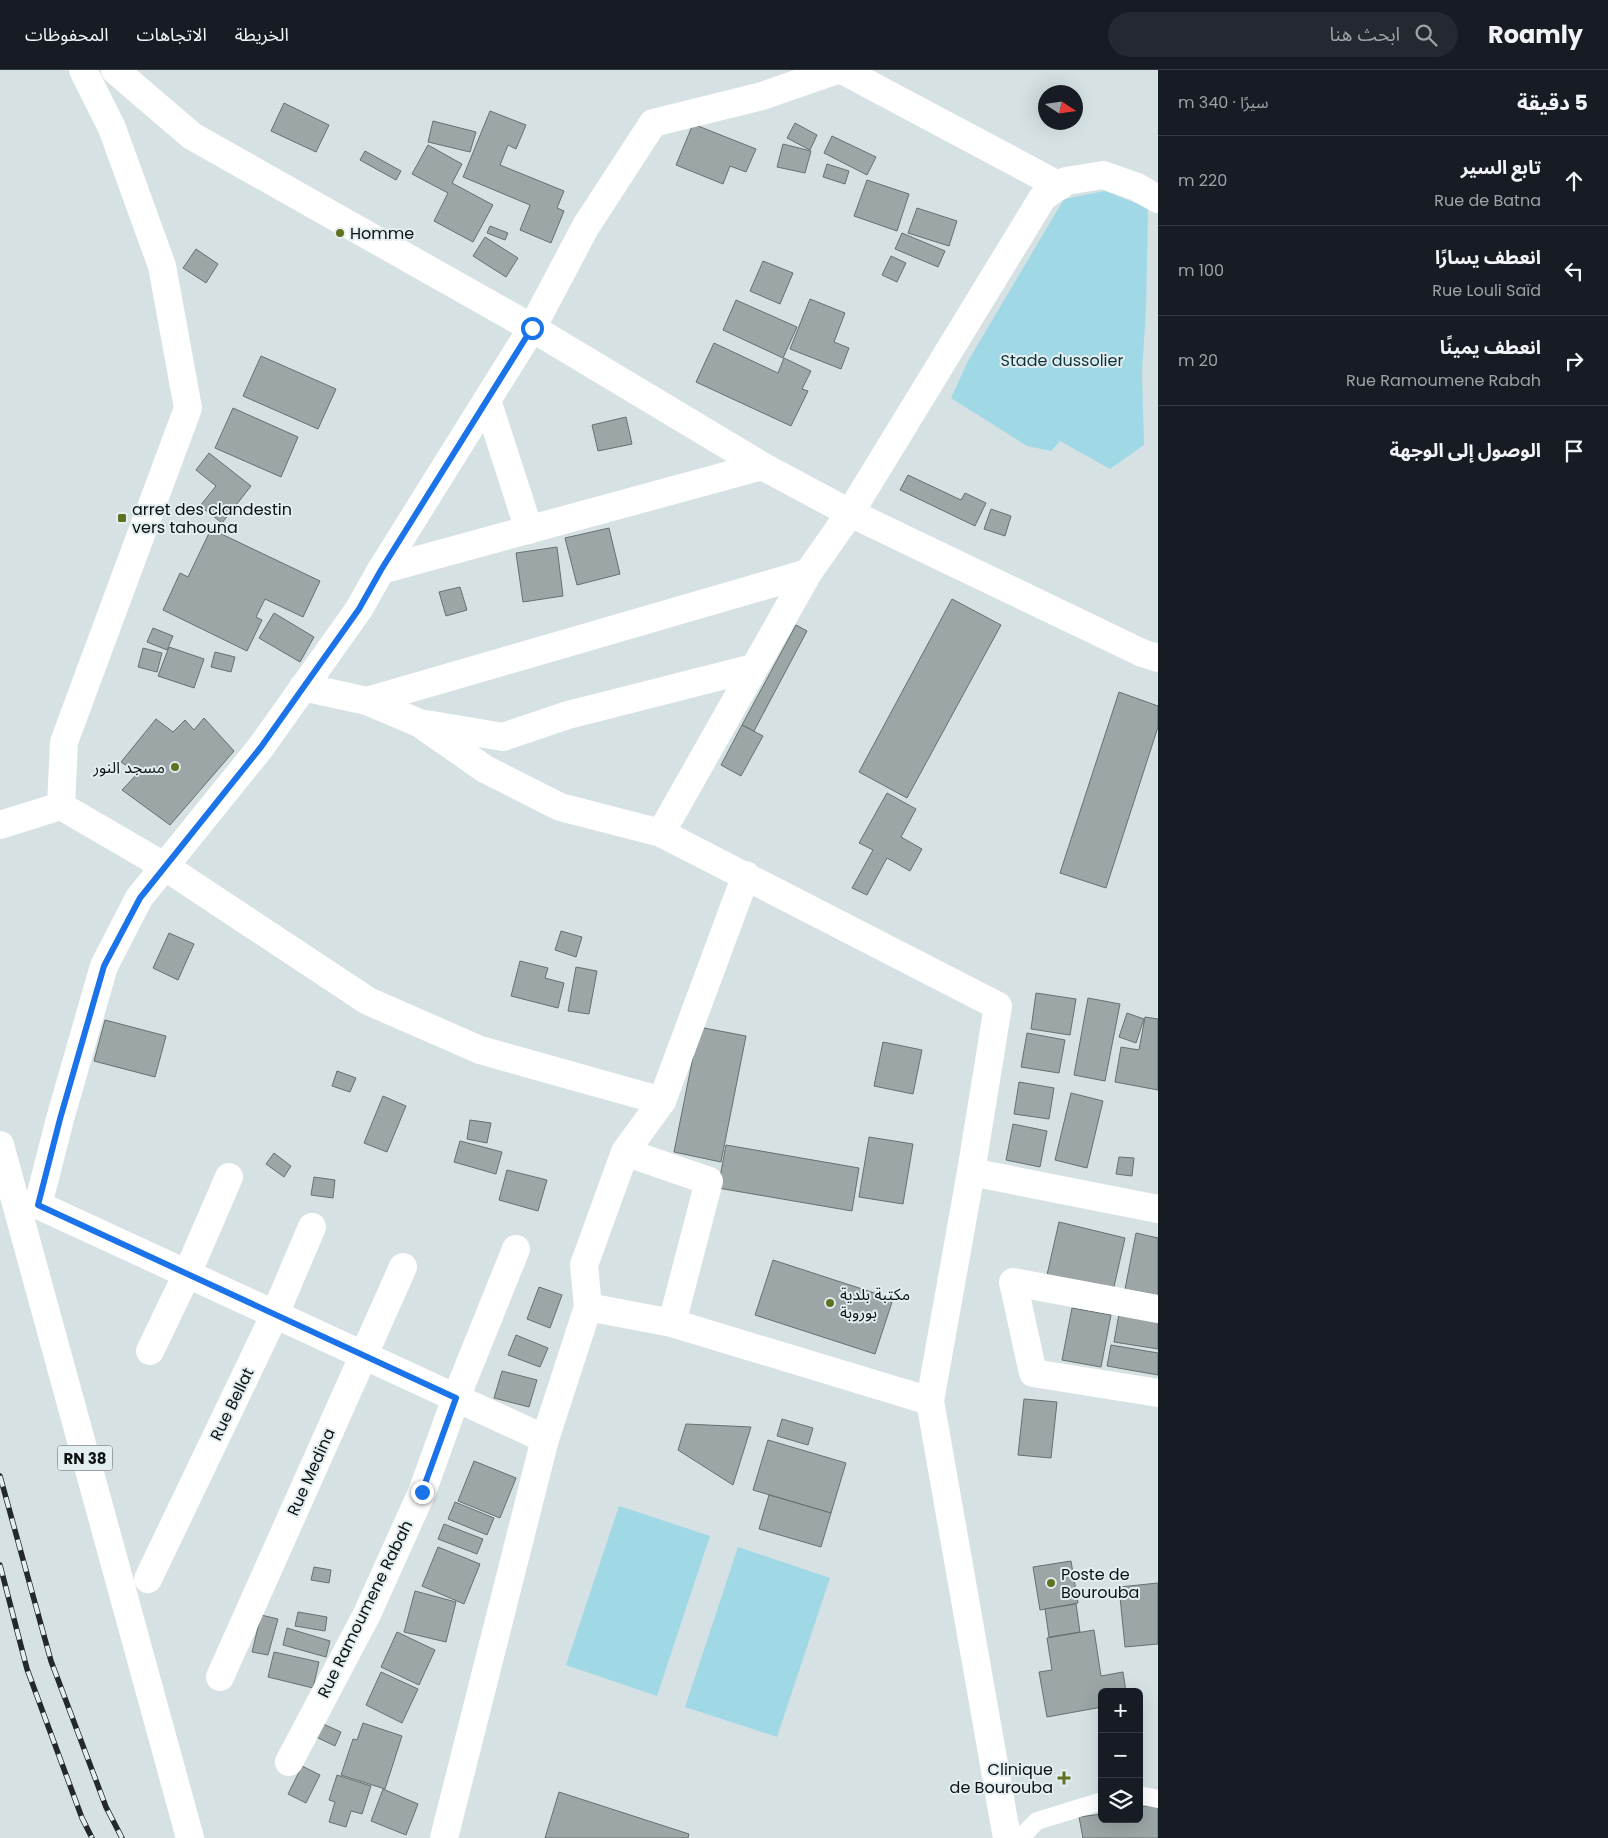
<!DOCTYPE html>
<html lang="ar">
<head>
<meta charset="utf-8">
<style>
  :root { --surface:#171b24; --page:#242831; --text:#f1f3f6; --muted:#9ea1a6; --line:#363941 }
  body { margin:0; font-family:Poppins,"Noto Sans Arabic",sans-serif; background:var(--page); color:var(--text); direction:rtl }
  .controls { position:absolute; right:15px; bottom:15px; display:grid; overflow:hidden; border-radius:8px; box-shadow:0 5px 20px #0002 }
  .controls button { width:45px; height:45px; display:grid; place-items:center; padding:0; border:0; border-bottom:1px solid var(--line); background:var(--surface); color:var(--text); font:25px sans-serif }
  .compass { position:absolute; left:1038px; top:15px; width:45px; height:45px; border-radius:50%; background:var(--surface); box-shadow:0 5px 20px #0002; rotate:102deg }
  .stop { position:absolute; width:15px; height:15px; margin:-11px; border:4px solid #1a73e8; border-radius:50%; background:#fff }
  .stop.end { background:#1a73e8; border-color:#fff; box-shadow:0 1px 5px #0008 }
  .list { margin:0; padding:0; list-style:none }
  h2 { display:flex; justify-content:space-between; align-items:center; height:65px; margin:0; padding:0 20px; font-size:21px }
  h2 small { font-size:16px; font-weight:400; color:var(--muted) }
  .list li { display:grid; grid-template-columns:32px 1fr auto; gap:15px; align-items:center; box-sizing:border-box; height:90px; padding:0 20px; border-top:1px solid var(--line) }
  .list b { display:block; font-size:19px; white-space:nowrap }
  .list p { margin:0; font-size:16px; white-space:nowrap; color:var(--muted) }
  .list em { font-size:16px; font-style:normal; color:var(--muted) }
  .icon { flex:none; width:28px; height:28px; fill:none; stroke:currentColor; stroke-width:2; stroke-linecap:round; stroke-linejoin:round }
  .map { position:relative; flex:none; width:1158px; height:1768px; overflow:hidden; direction:ltr }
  header { display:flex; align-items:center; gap:30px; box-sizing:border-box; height:70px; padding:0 25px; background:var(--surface); border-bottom:1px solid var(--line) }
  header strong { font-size:24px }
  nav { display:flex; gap:28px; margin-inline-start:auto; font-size:18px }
  .search { width:350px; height:45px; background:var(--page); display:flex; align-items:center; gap:12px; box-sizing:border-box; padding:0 18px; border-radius:28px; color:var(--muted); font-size:19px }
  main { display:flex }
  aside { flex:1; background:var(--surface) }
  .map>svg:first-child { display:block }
  .green { fill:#a1d8e6 }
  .building { fill:#9ca6a6; stroke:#667070 }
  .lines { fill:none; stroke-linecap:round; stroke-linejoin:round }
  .service { stroke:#fff; stroke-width:18 }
  .minor { stroke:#fff; stroke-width:28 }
  .tertiary { stroke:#fff; stroke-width:28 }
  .primary { stroke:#fff; stroke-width:28 }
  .rail-casing { stroke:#232829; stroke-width:5.5 }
  .rail { stroke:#e3eef1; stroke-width:4; stroke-dasharray:11; stroke-linecap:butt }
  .route { stroke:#1a73e8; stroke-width:6 }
  .poi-dot { fill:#607221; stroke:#e3eef1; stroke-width:2 }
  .labels { text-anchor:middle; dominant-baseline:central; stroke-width:4; stroke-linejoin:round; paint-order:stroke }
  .shield { fill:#e3eef1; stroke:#4e5456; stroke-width:1 }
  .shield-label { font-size:15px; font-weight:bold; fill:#0e1213 }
  .poi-label { font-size:16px; fill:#0e1213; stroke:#e3eef1; text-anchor:start }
  .park-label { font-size:16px; fill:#0c323a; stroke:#e3eef1 }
  .street-label { font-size:16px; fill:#0e1213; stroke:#e3eef1 }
</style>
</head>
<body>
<header>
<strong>Roamly</strong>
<div class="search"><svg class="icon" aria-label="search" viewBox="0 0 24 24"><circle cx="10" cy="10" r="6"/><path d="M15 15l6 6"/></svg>ابحث هنا</div>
<nav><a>الخريطة</a><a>الاتجاهات</a><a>المحفوظات</a></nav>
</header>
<main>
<aside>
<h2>5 دقيقة<small>سيرًا · 340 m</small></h2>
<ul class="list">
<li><svg class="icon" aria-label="ahead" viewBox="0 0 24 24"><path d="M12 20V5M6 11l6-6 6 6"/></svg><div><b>تابع السير</b><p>Rue de Batna</p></div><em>220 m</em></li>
<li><svg class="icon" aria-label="left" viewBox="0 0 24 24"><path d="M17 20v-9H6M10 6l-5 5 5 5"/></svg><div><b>انعطف يسارًا</b><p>Rue Louli Saïd</p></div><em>100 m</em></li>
<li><svg class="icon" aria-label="right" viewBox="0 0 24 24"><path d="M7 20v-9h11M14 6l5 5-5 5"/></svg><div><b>انعطف يمينًا</b><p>Rue Ramoumene Rabah</p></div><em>20 m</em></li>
<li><svg class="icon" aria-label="arrive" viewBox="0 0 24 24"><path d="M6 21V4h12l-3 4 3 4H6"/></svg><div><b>الوصول إلى الوجهة</b></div></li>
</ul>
</aside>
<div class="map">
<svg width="1158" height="1768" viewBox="0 0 1158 1768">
  <rect width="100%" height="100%" fill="#d6e1e4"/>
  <g class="green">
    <path d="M 1105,121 L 1148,138 L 1146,240 L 1142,302 L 1144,375 L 1110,399 L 1060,371 L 1051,381 L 1027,376 L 951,328 L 968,291 L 1064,129 Z"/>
    <path d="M 619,1436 L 710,1466 L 657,1626 L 566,1595 Z"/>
    <path d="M 738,1477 L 830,1508 L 777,1667 L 685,1637 Z"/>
  </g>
  <g class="building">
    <path d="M 284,33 L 329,55 L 316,82 L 271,61 Z"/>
    <path d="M 490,41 L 526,55 L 516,79 L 508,75 L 500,95 L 564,121 L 557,138 L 564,141 L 551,173 L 520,160 L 530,135 L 463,107 Z"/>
    <path d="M 433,51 L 476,62 L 470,82 L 428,72 Z"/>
    <path d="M 795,53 L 817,65 L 810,80 L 787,68 Z"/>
    <path d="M 693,54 L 756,79 L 746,102 L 730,96 L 723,114 L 676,95 Z"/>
    <path d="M 832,66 L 876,87 L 867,105 L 824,83 Z"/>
    <path d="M 783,74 L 811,81 L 805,103 L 777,97 Z"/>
    <path d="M 428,75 L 462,94 L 452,113 L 493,135 L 473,172 L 434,151 L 448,123 L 412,104 Z"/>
    <path d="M 365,81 L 401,101 L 396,110 L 360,90 Z"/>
    <path d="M 827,94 L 849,101 L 845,114 L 823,107 Z"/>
    <path d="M 867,110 L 909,124 L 897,161 L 854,146 Z"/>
    <path d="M 917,138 L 957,151 L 949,176 L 908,163 Z"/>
    <path d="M 490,156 L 508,163 L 505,170 L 487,163 Z"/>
    <path d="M 902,163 L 945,181 L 938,197 L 895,179 Z"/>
    <path d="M 485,167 L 518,188 L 506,207 L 473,186 Z"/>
    <path d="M 196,179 L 218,194 L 206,213 L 183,198 Z"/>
    <path d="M 891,186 L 906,193 L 897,212 L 882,205 Z"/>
    <path d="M 763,191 L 793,203 L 780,234 L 750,221 Z"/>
    <path d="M 810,229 L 845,243 L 834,272 L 849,278 L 841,299 L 790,279 Z"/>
    <path d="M 736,230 L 797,257 L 783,288 L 723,260 Z"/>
    <path d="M 714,273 L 778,303 L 784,288 L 811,301 L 802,319 L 808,321 L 791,356 L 696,312 Z"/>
    <path d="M 261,286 L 336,319 L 318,359 L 243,326 Z"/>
    <path d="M 233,338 L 298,367 L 281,407 L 215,378 Z"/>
    <path d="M 626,347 L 632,374 L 598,381 L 592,355 Z"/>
    <path d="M 209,383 L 251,416 L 222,453 L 200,436 L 216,416 L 196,400 Z"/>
    <path d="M 908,405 L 961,430 L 965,423 L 986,433 L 975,456 L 900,420 Z"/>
    <path d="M 991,439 L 1011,446 L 1005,466 L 984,459 Z"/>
    <path d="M 609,458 L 620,504 L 577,515 L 565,468 Z"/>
    <path d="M 211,459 L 320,511 L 303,547 L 265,529 L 256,547 L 262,550 L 247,581 L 163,540 L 180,503 L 188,507 Z"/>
    <path d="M 557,477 L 563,526 L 523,532 L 516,483 Z"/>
    <path d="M 460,517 L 467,540 L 446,546 L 439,522 Z"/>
    <path d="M 952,529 L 1001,555 L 907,728 L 859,702 Z"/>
    <path d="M 274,543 L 314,567 L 300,592 L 259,568 Z"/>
    <path d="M 796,555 L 807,561 L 754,661 L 742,655 Z"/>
    <path d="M 153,558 L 173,566 L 167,580 L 147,572 Z"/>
    <path d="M 169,577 L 204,589 L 194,618 L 158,606 Z"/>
    <path d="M 143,578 L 162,583 L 157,602 L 138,597 Z"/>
    <path d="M 215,582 L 235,587 L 231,602 L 211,597 Z"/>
    <path d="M 1119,622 L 1158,636 L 1158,657 L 1106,818 L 1060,803 Z"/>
    <path d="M 204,648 L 234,681 L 170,755 L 122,720 L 138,703 L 121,692 L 156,649 L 173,662 L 185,650 L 194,660 Z"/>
    <path d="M 742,655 L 763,666 L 741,706 L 721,695 Z"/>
    <path d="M 887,723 L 916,739 L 901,767 L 922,779 L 910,801 L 887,788 L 867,825 L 852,818 L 873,780 L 859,773 Z"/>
    <path d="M 561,861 L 582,867 L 576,887 L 555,880 Z"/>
    <path d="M 169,863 L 194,874 L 178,910 L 153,898 Z"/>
    <path d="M 520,891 L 548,898 L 545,908 L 564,913 L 558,938 L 511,926 Z"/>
    <path d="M 576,897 L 597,901 L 589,944 L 568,941 Z"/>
    <path d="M 1036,923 L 1076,929 L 1070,965 L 1031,959 Z"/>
    <path d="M 1088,928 L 1120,934 L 1105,1011 L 1074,1005 Z"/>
    <path d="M 1127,943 L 1144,949 L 1136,973 L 1119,967 Z"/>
    <path d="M 1145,947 L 1158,949 L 1158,1020 L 1115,1012 L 1121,977 L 1139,980 Z"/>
    <path d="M 105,950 L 166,966 L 155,1007 L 94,991 Z"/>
    <path d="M 699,957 L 746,966 L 721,1092 L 674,1082 Z"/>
    <path d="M 1027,963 L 1065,970 L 1059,1003 L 1021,997 Z"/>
    <path d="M 883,972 L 922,980 L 913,1024 L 874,1016 Z"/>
    <path d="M 337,1001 L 356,1008 L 350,1022 L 332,1016 Z"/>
    <path d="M 1019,1012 L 1054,1018 L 1049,1049 L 1014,1044 Z"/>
    <path d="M 1071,1023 L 1103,1031 L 1087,1098 L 1055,1090 Z"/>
    <path d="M 383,1026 L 406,1036 L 387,1082 L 364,1073 Z"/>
    <path d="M 470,1050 L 491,1053 L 487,1073 L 467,1069 Z"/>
    <path d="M 1013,1054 L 1047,1061 L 1040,1097 L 1006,1090 Z"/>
    <path d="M 869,1067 L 913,1074 L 903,1134 L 859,1127 Z"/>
    <path d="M 460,1071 L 502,1082 L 496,1104 L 454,1092 Z"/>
    <path d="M 726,1075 L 859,1098 L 852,1141 L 718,1118 Z"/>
    <path d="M 274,1083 L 291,1096 L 284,1107 L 266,1094 Z"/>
    <path d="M 1119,1087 L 1134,1088 L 1132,1106 L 1116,1104 Z"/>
    <path d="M 507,1100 L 547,1110 L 538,1141 L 499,1130 Z"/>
    <path d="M 314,1107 L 335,1110 L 333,1128 L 311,1125 Z"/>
    <path d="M 1059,1152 L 1125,1168 L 1113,1221 L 1047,1205 Z"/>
    <path d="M 1136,1163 L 1158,1168 L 1158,1225 L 1125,1219 Z"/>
    <path d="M 773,1190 L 893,1229 L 875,1284 L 755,1245 Z"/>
    <path d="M 539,1217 L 562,1225 L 550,1258 L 527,1249 Z"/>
    <path d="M 1072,1238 L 1111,1245 L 1101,1297 L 1062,1290 Z"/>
    <path d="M 1119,1244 L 1158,1251 L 1158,1279 L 1114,1272 Z"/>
    <path d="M 516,1265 L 548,1278 L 540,1297 L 508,1285 Z"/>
    <path d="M 1111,1275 L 1158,1283 L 1158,1305 L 1107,1296 Z"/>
    <path d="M 502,1301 L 537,1310 L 529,1337 L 494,1328 Z"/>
    <path d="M 1024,1329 L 1057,1332 L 1051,1388 L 1018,1385 Z"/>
    <path d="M 782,1349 L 813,1358 L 808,1375 L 777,1366 Z"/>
    <path d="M 686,1354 L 751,1357 L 733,1415 L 678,1380 Z"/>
    <path d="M 768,1370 L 846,1393 L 831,1443 L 753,1420 Z"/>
    <path d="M 474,1391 L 516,1408 L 500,1448 L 458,1431 Z"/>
    <path d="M 769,1425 L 831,1443 L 821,1477 L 759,1459 Z"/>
    <path d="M 455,1432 L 494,1448 L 487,1465 L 448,1449 Z"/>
    <path d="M 444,1454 L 483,1469 L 477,1484 L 438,1469 Z"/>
    <path d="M 438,1477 L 480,1494 L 464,1534 L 422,1516 Z"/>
    <path d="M 1071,1491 L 1078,1533 L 1040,1540 L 1033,1497 Z"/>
    <path d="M 314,1497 L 331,1500 L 329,1513 L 311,1510 Z"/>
    <path d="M 1158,1513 L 1158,1574 L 1125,1577 L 1119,1517 Z"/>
    <path d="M 415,1521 L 456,1532 L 446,1572 L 404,1562 Z"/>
    <path d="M 1076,1534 L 1080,1562 L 1049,1567 L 1045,1539 Z"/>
    <path d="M 298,1542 L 327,1547 L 325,1561 L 295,1556 Z"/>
    <path d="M 261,1545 L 278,1549 L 268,1585 L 252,1582 Z"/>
    <path d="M 287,1558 L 330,1571 L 326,1587 L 283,1575 Z"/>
    <path d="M 1094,1560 L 1101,1606 L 1123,1602 L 1126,1622 L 1102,1622 L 1102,1637 L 1047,1647 L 1039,1602 L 1052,1600 L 1047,1568 Z"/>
    <path d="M 397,1562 L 435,1580 L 419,1615 L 381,1597 Z"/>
    <path d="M 274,1582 L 319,1592 L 313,1618 L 268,1607 Z"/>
    <path d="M 381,1602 L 418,1619 L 402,1653 L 366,1635 Z"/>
    <path d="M 321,1653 L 341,1662 L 335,1676 L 314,1666 Z"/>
    <path d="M 363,1653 L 402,1666 L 385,1719 L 341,1705 L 353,1669 L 357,1670 Z"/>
    <path d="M 302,1696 L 320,1705 L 306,1733 L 288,1724 Z"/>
    <path d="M 337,1705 L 371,1716 L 362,1744 L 351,1741 L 346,1757 L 329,1752 L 335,1732 L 329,1730 Z"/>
    <path d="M 383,1719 L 418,1734 L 406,1765 L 371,1751 Z"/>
    <path d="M 559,1722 L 689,1764 L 688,1768 L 545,1768 Z"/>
    <path d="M 1158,1734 L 1158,1768 L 1083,1768 L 1079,1747 L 1102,1744 L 1102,1749 L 1139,1749 L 1139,1737 Z"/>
  </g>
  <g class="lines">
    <g class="service">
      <path d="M 1139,1725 L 1158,1729"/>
      <path d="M 1020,1768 L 1037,1751 L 1102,1731"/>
    </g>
    <g class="minor">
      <path d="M 115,0 L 192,66 L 532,258 L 762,396 L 850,443 L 1142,583 L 1158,588"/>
      <path d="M 842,0 L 1060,116"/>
      <path d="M 532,258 L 586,156 L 653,53 L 762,26 L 837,0"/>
      <path d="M 487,330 L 529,460"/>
      <path d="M 381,500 L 762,396"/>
      <path d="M 303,617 L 367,631 L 419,653 L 485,699 L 560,737 L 661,763 L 998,936 L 971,1102 L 930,1331 L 1007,1768"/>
      <path d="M 367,631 L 808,503"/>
      <path d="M 426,654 L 503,667 L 568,645 L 753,598"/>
      <path d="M 0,755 L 61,736"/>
      <path d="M 661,763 L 808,503 L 850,443 L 1043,127 L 1066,111 L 1103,105 L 1137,117 L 1158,129"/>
      <path d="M 164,796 L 368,931 L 480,980 L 662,1031"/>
      <path d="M 625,1082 L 709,1111 L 672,1253"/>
      <path d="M 971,1102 L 1158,1139"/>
      <path d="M 588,1237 L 584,1195 L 625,1082 L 662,1031 L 746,805"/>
      <path d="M 1158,1239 L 1013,1212 L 1033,1303 L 1158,1323"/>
      <path d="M 150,1281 L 187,1204 L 229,1107"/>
      <path d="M 545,1369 L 588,1237 L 672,1253 L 930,1331"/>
      <path d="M 148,1509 L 275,1244 L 312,1157"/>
      <path d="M 220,1607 L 403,1197"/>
      <path d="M 289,1692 L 367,1544 L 422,1422 L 456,1328 L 516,1179"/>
    </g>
    <g class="tertiary">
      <path d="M 83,0 L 112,58 L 162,196 L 188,338 L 64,672 L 61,736 L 164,796"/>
      <path d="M 444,1768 L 545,1369 L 38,1135 L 60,1049 L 104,896 L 139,828 L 261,677 L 359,539 L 381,500 L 532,258"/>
    </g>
    <path class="primary" d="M 0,1075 L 190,1768"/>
    <g class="rail-casing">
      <g id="rail">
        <path d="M 0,1406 L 51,1591 L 106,1737 L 122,1768"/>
        <path d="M 0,1495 L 27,1599 L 82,1748 L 92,1768"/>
      </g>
    </g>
    <use href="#rail" class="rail"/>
  </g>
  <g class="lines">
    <path class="route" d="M 422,1422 L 456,1328 L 38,1135 L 60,1049 L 104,896 L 140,828 L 261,677 L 359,539 L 381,500 L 532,258"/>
  </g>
  <g class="poi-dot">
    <circle cx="340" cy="163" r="5"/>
    <rect x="117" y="443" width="10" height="10" rx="2.5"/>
    <circle cx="175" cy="697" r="5"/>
    <circle cx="830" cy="1233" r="5"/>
    <circle cx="1051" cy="1513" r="5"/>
    <path d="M1061.5 1700.5h5v5h5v5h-5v5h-5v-5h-5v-5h5z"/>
  </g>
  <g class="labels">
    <rect class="shield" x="57.5" y="1375.5" width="55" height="25" rx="4"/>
    <g class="shield-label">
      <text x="85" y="1388">RN 38</text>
    </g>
    <g class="poi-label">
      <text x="350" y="163">Homme</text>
      <text x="132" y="439">arret des clandestin<tspan x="132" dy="18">vers tahouna</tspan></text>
      <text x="165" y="697" text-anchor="end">مسجد النور</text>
      <text x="840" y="1224">مكتبة بلدية<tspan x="840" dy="18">بوروبة</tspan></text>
      <text x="1061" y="1504">Poste de<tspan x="1061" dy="18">Bourouba</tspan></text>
      <text x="1053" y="1699" text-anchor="end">Clinique<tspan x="1053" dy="18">de Bourouba</tspan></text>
    </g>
    <g class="park-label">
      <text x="1062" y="290">Stade dussolier</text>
    </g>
    <g class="street-label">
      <text transform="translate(232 1334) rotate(-64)">Rue Bellat</text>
      <text transform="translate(311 1402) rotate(-66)">Rue Medina</text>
      <text transform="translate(365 1539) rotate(-64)">Rue Ramoumene Rabah</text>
    </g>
  </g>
</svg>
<div class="controls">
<button>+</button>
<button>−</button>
<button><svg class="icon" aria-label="layers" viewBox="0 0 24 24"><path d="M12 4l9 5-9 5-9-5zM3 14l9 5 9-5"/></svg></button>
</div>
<svg class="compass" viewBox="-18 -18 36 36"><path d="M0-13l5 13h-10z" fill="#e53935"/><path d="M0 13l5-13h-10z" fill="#9ea1a6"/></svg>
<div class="stop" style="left:532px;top:258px"></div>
<div class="stop end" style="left:422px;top:1422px"></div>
</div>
</main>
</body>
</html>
